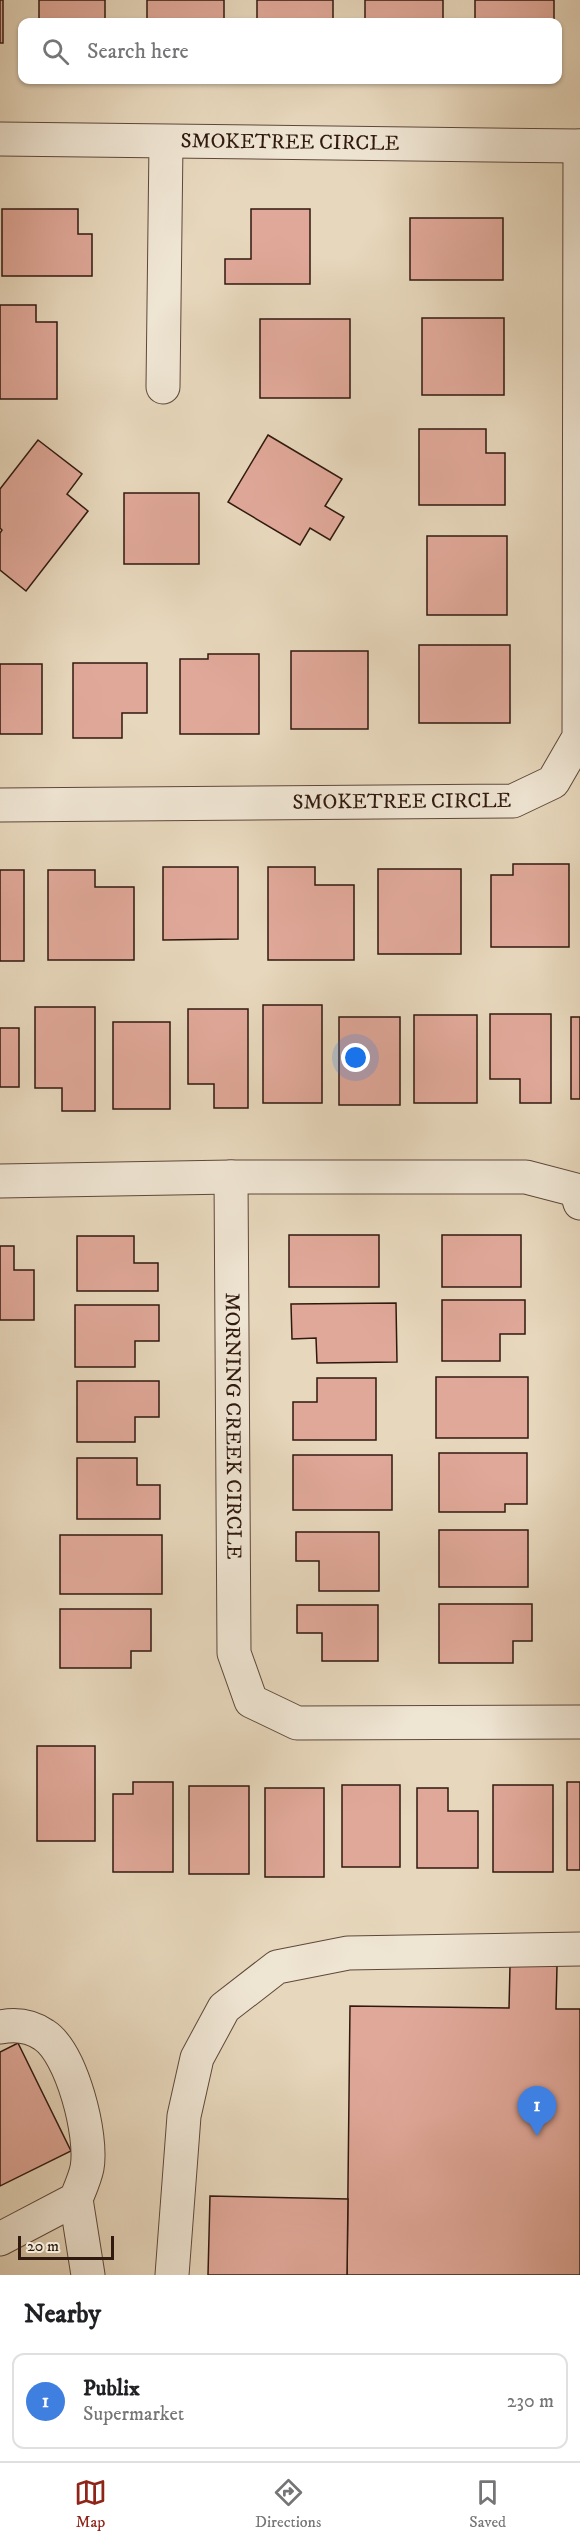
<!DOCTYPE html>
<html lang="en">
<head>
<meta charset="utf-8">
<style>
  :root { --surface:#fff; --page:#f2f2f2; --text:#202124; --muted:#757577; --line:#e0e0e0; --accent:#8f2418 }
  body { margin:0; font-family:"IM FELL DW Pica",serif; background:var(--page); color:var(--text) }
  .scale { position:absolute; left:18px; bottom:15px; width:96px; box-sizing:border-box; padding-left:6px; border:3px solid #30190f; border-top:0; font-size:16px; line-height:21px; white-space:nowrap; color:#30190f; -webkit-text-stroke:4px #efe5d3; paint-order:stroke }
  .you { position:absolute; left:356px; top:1058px; width:21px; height:21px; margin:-15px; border:4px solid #fff; border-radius:50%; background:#1a73e8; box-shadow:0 0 0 9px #1a73e833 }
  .badge { display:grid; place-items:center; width:39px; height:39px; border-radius:50%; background:var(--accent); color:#fff; font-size:20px; font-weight:700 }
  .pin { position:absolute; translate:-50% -50px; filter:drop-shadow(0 2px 3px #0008) }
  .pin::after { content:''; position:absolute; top:32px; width:21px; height:18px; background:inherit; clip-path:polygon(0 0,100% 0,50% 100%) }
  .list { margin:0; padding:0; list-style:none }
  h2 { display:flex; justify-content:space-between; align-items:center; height:78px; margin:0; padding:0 24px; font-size:26px }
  h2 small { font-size:20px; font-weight:400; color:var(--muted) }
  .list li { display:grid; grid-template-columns:39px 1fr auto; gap:18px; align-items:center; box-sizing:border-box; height:96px; margin:0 12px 12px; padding:0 12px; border:2px solid var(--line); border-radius:12px }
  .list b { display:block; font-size:22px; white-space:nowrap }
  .list p { margin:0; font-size:20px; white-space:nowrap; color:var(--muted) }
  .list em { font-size:20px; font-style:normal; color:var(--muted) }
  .icon { flex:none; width:33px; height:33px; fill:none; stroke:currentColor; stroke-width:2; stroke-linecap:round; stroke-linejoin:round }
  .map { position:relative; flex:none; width:580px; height:2275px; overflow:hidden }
  .search { position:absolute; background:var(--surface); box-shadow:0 2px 4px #0004; left:18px; right:18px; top:18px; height:66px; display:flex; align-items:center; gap:15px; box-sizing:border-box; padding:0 21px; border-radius:12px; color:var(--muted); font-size:22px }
  .sheet { height:186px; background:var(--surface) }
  nav { display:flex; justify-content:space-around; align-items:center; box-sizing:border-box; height:84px; border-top:2px solid var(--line); background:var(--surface); font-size:16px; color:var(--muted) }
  nav a { display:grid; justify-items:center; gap:3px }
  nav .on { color:var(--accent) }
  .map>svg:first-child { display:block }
  .building { fill:#e0a899; stroke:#30190f; stroke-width:1.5 }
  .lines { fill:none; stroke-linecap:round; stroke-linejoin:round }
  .minor-casing { stroke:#5e483a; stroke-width:35 }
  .minor { stroke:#efe5d3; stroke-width:33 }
  .labels { text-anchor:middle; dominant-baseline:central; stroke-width:5; stroke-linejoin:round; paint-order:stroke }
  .street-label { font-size:21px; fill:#30190f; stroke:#efe5d3 }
</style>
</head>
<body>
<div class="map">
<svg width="580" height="2275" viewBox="0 0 580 2275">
  <rect width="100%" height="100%" fill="#e7d7bc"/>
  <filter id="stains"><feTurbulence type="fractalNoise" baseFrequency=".00333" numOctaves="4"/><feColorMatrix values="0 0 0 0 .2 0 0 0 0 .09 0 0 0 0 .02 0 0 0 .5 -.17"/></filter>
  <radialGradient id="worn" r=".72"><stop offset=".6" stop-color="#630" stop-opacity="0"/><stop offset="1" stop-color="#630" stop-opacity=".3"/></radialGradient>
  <g class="building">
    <rect x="0" y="0" width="3" height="43"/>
    <rect x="39" y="0" width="66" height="22"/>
    <rect x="147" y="0" width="77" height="22"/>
    <rect x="257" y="0" width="76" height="22"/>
    <rect x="365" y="0" width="78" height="22"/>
    <rect x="475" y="0" width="79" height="22"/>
    <path d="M 2,209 L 78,209 L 78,234 L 92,234 L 92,276 L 2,276 Z"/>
    <path d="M 251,209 L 310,209 L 310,284 L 225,284 L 225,259 L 251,259 Z"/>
    <rect x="410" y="218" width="93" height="62"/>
    <path d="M 0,305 L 36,305 L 36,322 L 57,322 L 57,399 L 0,399 Z"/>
    <rect x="422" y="318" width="82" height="77"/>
    <rect x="260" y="319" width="90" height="79"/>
    <path d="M 419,429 L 486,429 L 486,453 L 505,453 L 505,505 L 419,505 Z"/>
    <path d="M 268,435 L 342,479 L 325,506 L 344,517 L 330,540 L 310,528 L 300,545 L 228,502 Z"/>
    <path d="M 38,440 L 82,474 L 67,494 L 88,511 L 26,591 L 0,570 L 0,533 L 2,530 L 0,528 L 0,489 Z"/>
    <rect x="124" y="493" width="75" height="71"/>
    <rect x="427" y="536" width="80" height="79"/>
    <rect x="419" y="645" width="91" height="78"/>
    <rect x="291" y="651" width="77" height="78"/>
    <path d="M 208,654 L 259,654 L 259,734 L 180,734 L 180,659 L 208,659 Z"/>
    <path d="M 73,663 L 147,663 L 147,713 L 122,713 L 122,738 L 73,738 Z"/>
    <rect x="0" y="664" width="42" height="70"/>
    <path d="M 513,864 L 569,864 L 569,947 L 491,947 L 491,875 L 513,875 Z"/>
    <path d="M 163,867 L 238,867 L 238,939 L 163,940 Z"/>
    <path d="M 268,867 L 315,867 L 315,885 L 354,885 L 354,960 L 268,960 Z"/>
    <rect x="378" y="869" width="83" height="85"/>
    <rect x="0" y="870" width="24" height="91"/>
    <path d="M 48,870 L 95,870 L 95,887 L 134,887 L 134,960 L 48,960 Z"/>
    <rect x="263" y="1005" width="59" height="98"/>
    <path d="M 35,1007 L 95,1007 L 95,1111 L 62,1111 L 62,1088 L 35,1088 Z"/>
    <path d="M 188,1009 L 248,1009 L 248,1108 L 214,1108 L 214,1084 L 188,1084 Z"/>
    <path d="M 490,1014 L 551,1014 L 551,1103 L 520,1103 L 520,1079 L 490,1079 Z"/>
    <rect x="414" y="1015" width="63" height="88"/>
    <rect x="339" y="1017" width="61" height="88"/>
    <rect x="571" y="1017" width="9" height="82"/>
    <rect x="113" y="1022" width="57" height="87"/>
    <rect x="0" y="1028" width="19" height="59"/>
    <rect x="289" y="1235" width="90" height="52"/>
    <rect x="442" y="1235" width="79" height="52"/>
    <path d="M 77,1236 L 134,1236 L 134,1263 L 158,1263 L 158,1291 L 77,1291 Z"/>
    <path d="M 0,1246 L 14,1246 L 14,1270 L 34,1270 L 34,1320 L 0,1320 Z"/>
    <path d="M 442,1300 L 525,1300 L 525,1334 L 500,1334 L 500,1361 L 442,1361 Z"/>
    <path d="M 396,1303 L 397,1362 L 317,1363 L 316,1338 L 292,1339 L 291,1304 Z"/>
    <path d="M 75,1305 L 159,1305 L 159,1341 L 135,1341 L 135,1367 L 75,1367 Z"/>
    <rect x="436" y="1377" width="92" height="61"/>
    <path d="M 317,1378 L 376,1378 L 376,1440 L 293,1440 L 293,1402 L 317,1402 Z"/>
    <path d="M 77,1381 L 159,1381 L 159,1417 L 135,1417 L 135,1442 L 77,1442 Z"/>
    <path d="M 439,1453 L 527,1453 L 527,1504 L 505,1504 L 505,1512 L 439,1512 Z"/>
    <rect x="293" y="1455" width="99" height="55"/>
    <path d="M 77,1458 L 137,1458 L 137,1485 L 160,1485 L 160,1519 L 77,1519 Z"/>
    <rect x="439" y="1530" width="89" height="57"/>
    <path d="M 296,1532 L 379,1532 L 379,1591 L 319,1591 L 319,1561 L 296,1561 Z"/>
    <rect x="60" y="1535" width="102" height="59"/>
    <path d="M 439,1604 L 532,1604 L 532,1641 L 513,1641 L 513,1663 L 439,1663 Z"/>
    <path d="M 297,1605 L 378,1605 L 378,1661 L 322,1661 L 322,1633 L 297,1633 Z"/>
    <path d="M 60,1609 L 151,1609 L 151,1651 L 131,1651 L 131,1668 L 60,1668 Z"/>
    <rect x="37" y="1746" width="58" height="95"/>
    <path d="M 133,1782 L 173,1782 L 173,1872 L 113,1872 L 113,1794 L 133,1794 Z"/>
    <rect x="567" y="1782" width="13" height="88"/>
    <rect x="342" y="1785" width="58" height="82"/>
    <rect x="493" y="1785" width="60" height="87"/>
    <rect x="189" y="1786" width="60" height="88"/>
    <rect x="265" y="1788" width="59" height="89"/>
    <path d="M 417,1788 L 448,1788 L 448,1811 L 478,1811 L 478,1868 L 417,1868 Z"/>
    <path d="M 510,1966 L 557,1966 L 556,2009 L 580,2009 L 580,2275 L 347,2275 L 350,2006 L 509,2008 Z"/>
    <path d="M 18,2043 L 71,2151 L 0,2186 L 0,2052 Z"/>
    <path d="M 210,2196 L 348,2199 L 347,2275 L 208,2275 Z"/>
  </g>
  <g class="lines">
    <g class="minor-casing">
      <g id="minor">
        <path id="s1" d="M 0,139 L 580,146"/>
        <path d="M 163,387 L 166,143"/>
        <path id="s2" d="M 0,805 L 513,801 L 553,782 L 579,737 L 580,146"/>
        <path id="s3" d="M 231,1177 L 234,1653 L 251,1701 L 297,1723 L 580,1722"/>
        <path d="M 0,1181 L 231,1177 L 526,1177 L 576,1190 L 580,1203"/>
        <path d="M 0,2027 C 15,2024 31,2026 44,2035 C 72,2053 93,2136 87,2168 C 85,2178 80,2189 76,2199 L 0,2239"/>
        <path d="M 76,2199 L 88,2275"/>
        <path d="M 172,2275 L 184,2116 L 197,2058 L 224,2008 L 277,1967 L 348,1953 L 580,1949"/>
      </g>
    </g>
    <use href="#minor" class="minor"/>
  </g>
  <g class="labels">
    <g class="street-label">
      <text stroke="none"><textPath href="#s1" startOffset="290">SMOKETREE CIRCLE</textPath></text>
      <text stroke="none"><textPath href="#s2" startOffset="402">SMOKETREE CIRCLE</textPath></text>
      <text stroke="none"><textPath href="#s3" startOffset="249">MORNING CREEK CIRCLE</textPath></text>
    </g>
  </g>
  <rect width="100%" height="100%" filter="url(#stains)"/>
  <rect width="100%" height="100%" fill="url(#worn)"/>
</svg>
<div class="scale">20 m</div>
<div class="you"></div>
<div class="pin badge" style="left:537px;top:2136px;background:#3f7fe0">1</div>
<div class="search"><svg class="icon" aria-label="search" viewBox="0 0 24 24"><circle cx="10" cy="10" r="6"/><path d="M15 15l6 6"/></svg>Search here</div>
</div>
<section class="sheet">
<h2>Nearby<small></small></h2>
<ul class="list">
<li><span class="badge" style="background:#3f7fe0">1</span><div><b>Publix</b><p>Supermarket</p></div><em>230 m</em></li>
</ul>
</section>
<nav>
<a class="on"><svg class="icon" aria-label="map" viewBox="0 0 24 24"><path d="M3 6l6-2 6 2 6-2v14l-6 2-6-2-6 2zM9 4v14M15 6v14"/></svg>Map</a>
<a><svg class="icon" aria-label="directions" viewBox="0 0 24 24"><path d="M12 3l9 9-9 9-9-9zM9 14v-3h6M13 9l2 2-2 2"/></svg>Directions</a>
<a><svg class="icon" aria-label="saved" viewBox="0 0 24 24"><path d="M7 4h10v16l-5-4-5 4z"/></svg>Saved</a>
</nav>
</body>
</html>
